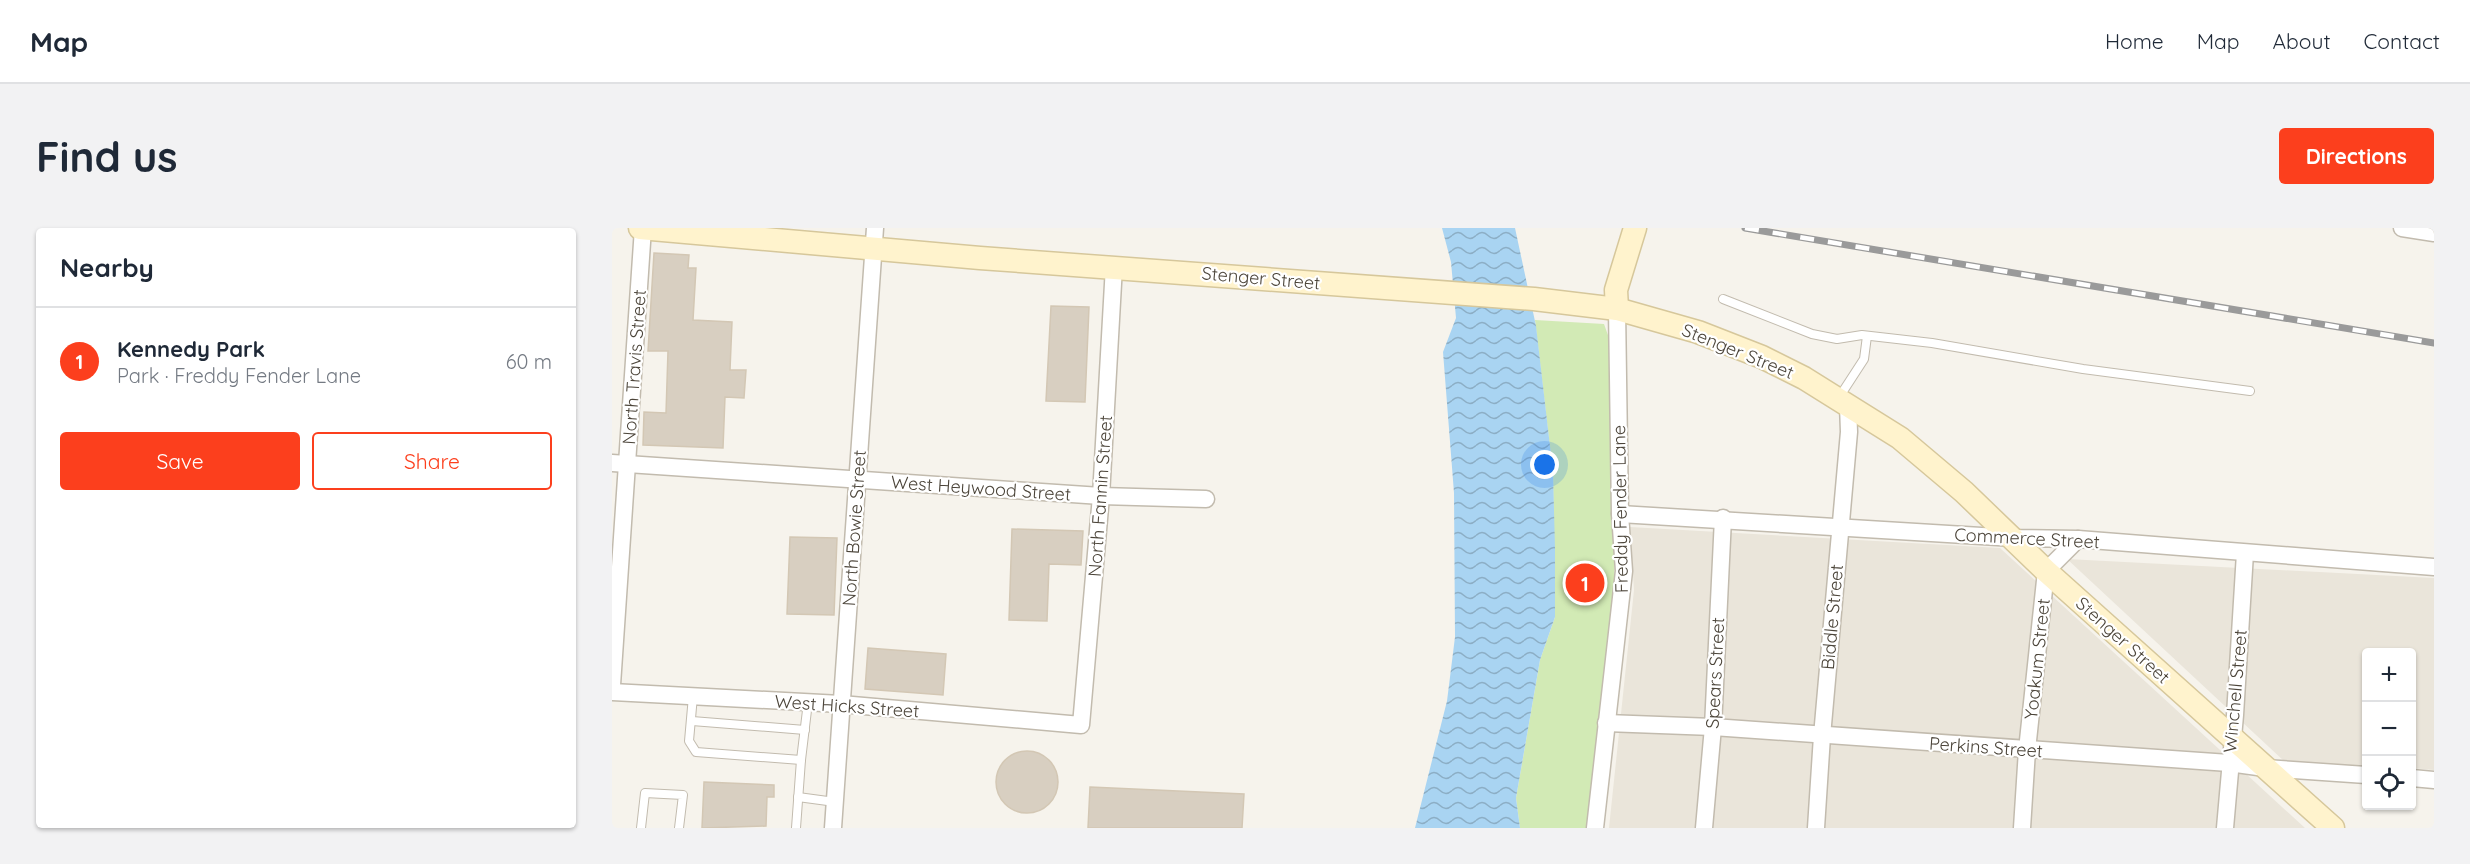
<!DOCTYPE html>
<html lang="en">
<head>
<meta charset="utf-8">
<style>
  :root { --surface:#fff; --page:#f2f2f3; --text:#1f2937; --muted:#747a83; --line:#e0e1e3; --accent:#fc3f1d }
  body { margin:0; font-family:Quicksand,sans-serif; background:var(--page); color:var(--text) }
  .controls { position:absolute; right:18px; bottom:18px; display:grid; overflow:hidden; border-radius:6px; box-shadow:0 2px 4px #0004 }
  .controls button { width:54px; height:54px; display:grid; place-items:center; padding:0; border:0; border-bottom:2px solid var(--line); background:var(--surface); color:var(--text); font:30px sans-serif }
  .you { position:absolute; left:933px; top:237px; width:21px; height:21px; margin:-15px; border:4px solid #fff; border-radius:50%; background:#1a73e8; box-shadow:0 0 0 9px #1a73e833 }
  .badge { display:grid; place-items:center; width:39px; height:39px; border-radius:50%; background:var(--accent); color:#fff; font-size:20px; font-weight:700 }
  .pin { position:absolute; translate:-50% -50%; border:3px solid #fff; box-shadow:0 2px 6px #0006 }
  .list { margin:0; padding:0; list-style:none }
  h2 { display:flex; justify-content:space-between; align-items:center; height:78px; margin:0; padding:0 24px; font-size:26px }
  h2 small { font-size:20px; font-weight:400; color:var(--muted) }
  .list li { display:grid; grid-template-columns:39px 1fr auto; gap:18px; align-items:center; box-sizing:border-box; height:108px; padding:0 24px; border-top:2px solid var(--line) }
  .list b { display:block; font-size:22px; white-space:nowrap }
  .list p { margin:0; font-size:20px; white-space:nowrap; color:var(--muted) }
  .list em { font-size:20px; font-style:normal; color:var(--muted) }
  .actions { display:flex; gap:12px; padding:18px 24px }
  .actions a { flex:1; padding:14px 0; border:2px solid var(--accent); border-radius:6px; text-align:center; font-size:21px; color:var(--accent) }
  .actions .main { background:var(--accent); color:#fff }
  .icon { flex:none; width:33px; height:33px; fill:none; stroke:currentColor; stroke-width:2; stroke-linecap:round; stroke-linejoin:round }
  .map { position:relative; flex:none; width:1822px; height:600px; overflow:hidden; border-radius:6px }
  header { display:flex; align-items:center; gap:36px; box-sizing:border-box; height:84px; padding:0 30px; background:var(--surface); border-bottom:2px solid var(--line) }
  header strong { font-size:28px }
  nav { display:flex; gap:33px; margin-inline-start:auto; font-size:21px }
  .intro { display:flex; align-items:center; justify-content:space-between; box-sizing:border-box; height:144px; padding:0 36px }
  h1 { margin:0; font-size:42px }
  .button { padding:15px 27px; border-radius:6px; background:var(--accent); color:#fff; font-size:21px; font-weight:700 }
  main { display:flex; gap:36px; padding:0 36px }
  aside { flex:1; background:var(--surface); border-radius:6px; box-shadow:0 2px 4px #0004 }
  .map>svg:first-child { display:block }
  .residential { fill:#eae5da }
  .green { fill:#d2eab5 }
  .water { fill:url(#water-waves) }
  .building { fill:#d8cfc1; stroke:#d3c7b4; stroke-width:1.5 }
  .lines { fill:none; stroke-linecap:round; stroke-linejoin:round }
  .lane-casing { stroke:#c2bbae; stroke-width:10 }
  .street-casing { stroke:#c2bbae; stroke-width:19 }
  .secondary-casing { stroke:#d6c79b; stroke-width:25 }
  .lane { stroke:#fff; stroke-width:8 }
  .street { stroke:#fff; stroke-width:16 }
  .secondary { stroke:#fff3cd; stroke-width:22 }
  .rail-casing { stroke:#9a9a9a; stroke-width:7 }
  .rail { stroke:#fff; stroke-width:4.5; stroke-dasharray:14; stroke-linecap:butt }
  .labels { text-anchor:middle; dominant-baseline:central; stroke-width:4.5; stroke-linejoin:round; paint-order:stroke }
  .street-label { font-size:18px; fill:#4b4439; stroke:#fff }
</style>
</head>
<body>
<header>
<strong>Map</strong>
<nav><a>Home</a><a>Map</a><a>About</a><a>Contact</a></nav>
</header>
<div class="intro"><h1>Find us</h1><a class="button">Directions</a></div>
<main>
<aside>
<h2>Nearby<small></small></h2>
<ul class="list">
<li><span class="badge">1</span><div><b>Kennedy Park</b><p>Park · Freddy Fender Lane</p></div><em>60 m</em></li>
</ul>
<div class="actions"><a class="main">Save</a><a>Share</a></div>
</aside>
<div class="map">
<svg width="1822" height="600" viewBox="0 0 1822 600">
  <defs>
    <pattern id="water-waves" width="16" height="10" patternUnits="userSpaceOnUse" patternTransform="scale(1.5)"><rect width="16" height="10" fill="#a9d4f2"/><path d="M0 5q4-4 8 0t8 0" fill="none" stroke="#8caec5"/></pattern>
  </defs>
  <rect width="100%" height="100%" fill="#f6f3ec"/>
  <g class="residential">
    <path d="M 1018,299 L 1388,320 L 1693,600 L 997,600 L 1022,362 Z"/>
    <path d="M 1455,331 L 1822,350 L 1822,542 L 1800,540 L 1800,424 L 1754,424 L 1754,538 L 1672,533 Z"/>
  </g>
  <path class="green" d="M 923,92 L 992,96 L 997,110 L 1003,368 L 979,600 L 908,600 L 904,570 L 928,432 L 943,389 L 941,245 Z"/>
  <path class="water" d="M 830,0 L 903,0 L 924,98 L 941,244 L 943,320 L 943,389 L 928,432 L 904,570 L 908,600 L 803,600 L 835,473 L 843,409 L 842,265 L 831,124 L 844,90 L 839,34 Z"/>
  <g class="building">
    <path d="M 42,25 L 77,27 L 76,40 L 84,40 L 81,92 L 120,94 L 118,142 L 134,142 L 132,170 L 113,169 L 111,220 L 31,217 L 32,184 L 54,185 L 56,123 L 36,123 Z"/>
    <path d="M 439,78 L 477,79 L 473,174 L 434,173 Z"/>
    <path d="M 400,301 L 471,303 L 469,337 L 437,336 L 435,393 L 397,392 Z"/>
    <path d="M 178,309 L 225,310 L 222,387 L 175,386 Z"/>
    <path d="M 256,420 L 334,426 L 331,467 L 253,461 Z"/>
    <circle cx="415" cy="554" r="31"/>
    <path d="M 92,554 L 162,557 L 162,569 L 155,569 L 154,598 L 90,600 Z"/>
    <path d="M 478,559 L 632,566 L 630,600 L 476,600 Z"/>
  </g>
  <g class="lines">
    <g class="lane-casing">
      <g id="lane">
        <path d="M 1111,71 L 1200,106 L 1225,111 L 1250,107 L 1320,115 L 1471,141 L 1638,163"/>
        <path d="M 1226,171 L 1252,131 L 1255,108"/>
        <path d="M 81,468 L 77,513 L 84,524 L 189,532 L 196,474"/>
        <path d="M 80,493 L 193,502"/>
        <path d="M 186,569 L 223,574"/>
        <path d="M 29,600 L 33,565 L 71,567 L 67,600"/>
        <path d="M 184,600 L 189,532"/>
      </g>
    </g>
    <g class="street-casing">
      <g id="street">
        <path d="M 1790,0 L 1822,5"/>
        <path d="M 0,235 L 489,268 L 594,271"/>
        <path d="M 1008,286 L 1402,310 L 1466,311 L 1822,339"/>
        <path d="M 0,457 L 31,0"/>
        <path d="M 0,464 L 229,476 L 469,497 L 489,268 L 502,38"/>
        <path d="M 994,495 L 1101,499 L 1617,535 L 1653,540 L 1754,547"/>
        <path d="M 1800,550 L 1822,552"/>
        <path d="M 221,600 L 263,0"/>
        <path d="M 983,600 L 1012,343 L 1008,286 L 1005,81"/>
        <path d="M 1092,600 L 1101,499 L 1111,290"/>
        <path d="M 1204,600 L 1210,508 L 1237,204 L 1236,177"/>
        <path d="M 1410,600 L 1415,522 L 1434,343 L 1466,311"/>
        <path d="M 1613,600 L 1623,487 L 1633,325"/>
      </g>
    </g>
    <g class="secondary-casing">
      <g id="secondary">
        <path d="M 28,0 L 368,30 L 922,71 L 1005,81 L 1086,104 L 1150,129 L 1192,150 L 1288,210 L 1352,264 L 1434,343 L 1721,600"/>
        <path d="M 1005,81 L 1004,62 L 1023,0"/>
      </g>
    </g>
    <use href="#lane" class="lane"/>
    <use href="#street" class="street"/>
    <use href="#secondary" class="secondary"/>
    <g class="rail-casing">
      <path id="rail" d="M 1133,0 L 1822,115"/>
    </g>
    <use href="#rail" class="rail"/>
  </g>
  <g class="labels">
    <g class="street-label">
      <text transform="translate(649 50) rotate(5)">Stenger Street</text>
      <text transform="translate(1126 123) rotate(22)">Stenger Street</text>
      <text transform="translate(22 139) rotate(-86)">North Travis Street</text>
      <text transform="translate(369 260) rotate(4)">West Heywood Street</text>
      <text transform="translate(488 268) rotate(-86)">North Fannin Street</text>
      <text transform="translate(1008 281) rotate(-91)">Freddy Fender Lane</text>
      <text transform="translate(242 300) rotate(-86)">North Bowie Street</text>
      <text transform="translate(1415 310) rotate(3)">Commerce Street</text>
      <text transform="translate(1220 389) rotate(-85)">Biddle Street</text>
      <text transform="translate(1511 412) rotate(42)">Stenger Street</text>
      <text transform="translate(1425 431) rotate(-84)">Yoakum Street</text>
      <text transform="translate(1103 445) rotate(-87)">Spears Street</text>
      <text transform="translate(1623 463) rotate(-85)">Winchell Street</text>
      <text transform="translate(235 478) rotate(4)">West Hicks Street</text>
      <text transform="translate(1374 519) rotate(4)">Perkins Street</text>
    </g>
  </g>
</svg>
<div class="controls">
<button>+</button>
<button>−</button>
<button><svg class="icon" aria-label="locate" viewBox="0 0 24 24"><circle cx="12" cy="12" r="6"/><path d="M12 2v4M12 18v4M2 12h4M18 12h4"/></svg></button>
</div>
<div class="you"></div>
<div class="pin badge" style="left:973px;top:355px">1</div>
</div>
</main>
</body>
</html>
